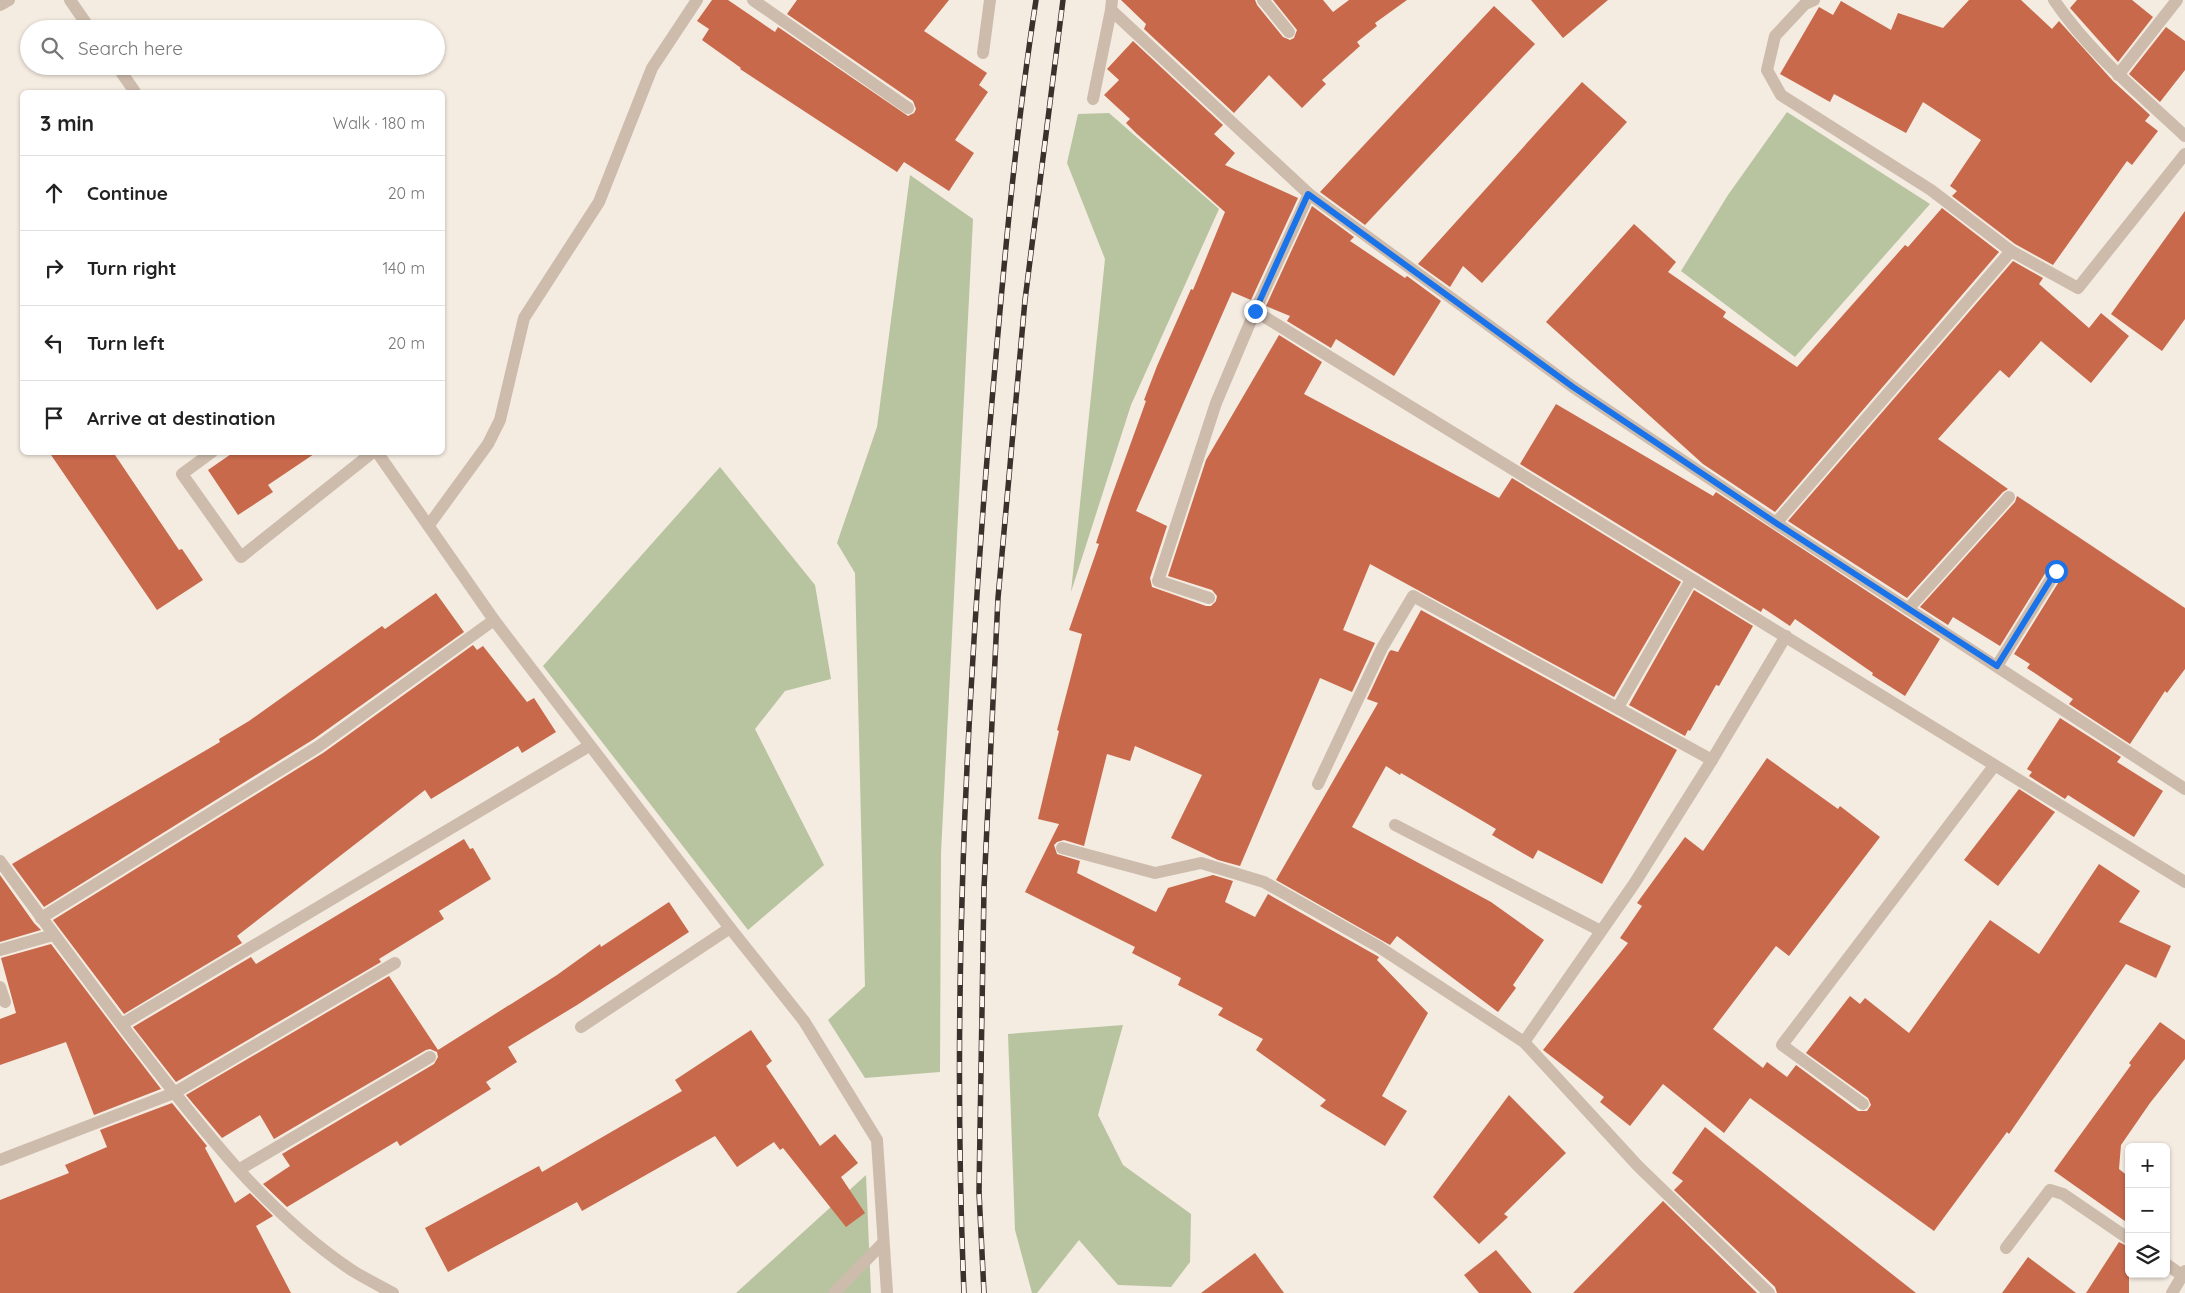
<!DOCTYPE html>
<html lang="en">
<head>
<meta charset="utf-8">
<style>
  :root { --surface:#fff; --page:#f6f6f6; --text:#222; --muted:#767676; --line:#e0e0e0 }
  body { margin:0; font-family:Quicksand,sans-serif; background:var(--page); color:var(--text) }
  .controls { position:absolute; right:15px; bottom:15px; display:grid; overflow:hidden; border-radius:8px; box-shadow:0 1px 4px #0004 }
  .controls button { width:45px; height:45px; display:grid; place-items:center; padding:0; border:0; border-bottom:1px solid var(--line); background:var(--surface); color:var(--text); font:25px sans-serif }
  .stop { position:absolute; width:15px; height:15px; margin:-11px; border:4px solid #1a73e8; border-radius:50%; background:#fff }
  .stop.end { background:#1a73e8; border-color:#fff; box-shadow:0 1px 5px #0008 }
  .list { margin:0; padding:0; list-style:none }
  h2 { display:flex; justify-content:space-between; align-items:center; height:65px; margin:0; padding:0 20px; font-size:21px }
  h2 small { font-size:16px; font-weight:400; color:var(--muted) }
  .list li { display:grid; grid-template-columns:32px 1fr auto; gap:15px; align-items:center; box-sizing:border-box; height:75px; padding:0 20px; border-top:1px solid var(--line) }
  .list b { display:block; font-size:19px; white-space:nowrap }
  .list em { font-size:16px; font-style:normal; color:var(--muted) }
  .icon { flex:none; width:28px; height:28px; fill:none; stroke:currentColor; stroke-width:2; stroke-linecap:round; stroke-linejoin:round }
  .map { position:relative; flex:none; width:2185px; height:1293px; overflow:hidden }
  .search { position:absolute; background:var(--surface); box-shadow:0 1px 4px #0004; left:20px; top:20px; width:425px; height:55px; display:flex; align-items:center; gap:12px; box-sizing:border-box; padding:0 18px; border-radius:28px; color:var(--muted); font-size:19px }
  .panel { position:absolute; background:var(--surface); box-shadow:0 1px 4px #0004; left:20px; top:90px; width:425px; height:365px; border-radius:8px }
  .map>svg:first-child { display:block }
  .green { fill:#b8c4a0 }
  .building { fill:#c8694b }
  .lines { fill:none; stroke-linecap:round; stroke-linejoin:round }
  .service { stroke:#cdbbac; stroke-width:12 }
  .minor { stroke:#cdbbac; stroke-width:12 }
  .tertiary { stroke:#cdbbac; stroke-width:12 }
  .rail-casing { stroke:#3b302b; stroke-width:5.5 }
  .rail { stroke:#fbf5ee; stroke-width:4; stroke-dasharray:11; stroke-linecap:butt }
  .route { stroke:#1a73e8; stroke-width:6 }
</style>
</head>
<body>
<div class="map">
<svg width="2185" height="1293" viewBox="0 0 2185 1293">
  <rect width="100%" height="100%" fill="#f4ebe1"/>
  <g class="green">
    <path d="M 1787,112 L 1930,204 L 1795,357 L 1681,271 L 1728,195 Z"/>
    <path d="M 1109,113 L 1219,209 L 1131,405 L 1071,592 L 1105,259 L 1067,163 L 1078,114 Z"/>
    <path d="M 910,175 L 973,219 L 941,853 L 940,1072 L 865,1078 L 828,1020 L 865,986 L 855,573 L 837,543 L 877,427 Z"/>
    <path d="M 720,467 L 815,585 L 831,679 L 785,691 L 755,729 L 824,865 L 748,930 L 543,666 Z"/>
    <path d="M 1123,1025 L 1098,1115 L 1123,1165 L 1191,1214 L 1190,1262 L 1171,1287 L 1118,1285 L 1079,1240 L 1037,1293 L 1032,1293 L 1015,1230 L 1008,1034 Z"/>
    <path d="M 866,1175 L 871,1293 L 736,1293 Z"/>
  </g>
  <g class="building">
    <path d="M 712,0 L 728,0 L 775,32 L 778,27 L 908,116 L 914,113 L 916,109 L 913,101 L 787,14 L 797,0 L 949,0 L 924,31 L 987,73 L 979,85 L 988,92 L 955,140 L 974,153 L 949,191 L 904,162 L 897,172 L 740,69 L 741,68 L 702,40 L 709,29 L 697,21 Z"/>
    <path d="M 1121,0 L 1255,0 L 1257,5 L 1283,37 L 1290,40 L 1294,38 L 1297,30 L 1273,0 L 1323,0 L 1333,12 L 1349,0 L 1407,0 L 1375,23 L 1377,26 L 1357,42 L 1360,46 L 1322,80 L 1326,84 L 1302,108 L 1269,75 L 1234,113 L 1144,29 L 1146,24 Z"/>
    <path d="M 1531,0 L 1608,0 L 1563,38 Z"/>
    <path d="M 1969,0 L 2021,0 L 2052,29 L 2059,21 L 2113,81 L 2150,115 L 2145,121 L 2158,131 L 2132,165 L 2127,161 L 2053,265 L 2015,244 L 1952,196 L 1957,191 L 1950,186 L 1981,140 L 1923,102 L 1906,133 L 1834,94 L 1830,102 L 1780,74 L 1819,7 L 1833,15 L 1841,1 L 1891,30 L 1898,13 L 1943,28 Z"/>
    <path d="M 2077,0 L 2132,0 L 2153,17 L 2118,62 L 2070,8 Z"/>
    <path d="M 1494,6 L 1535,44 L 1365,225 L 1320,192 Z"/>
    <path d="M 2166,27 L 2185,41 L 2185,70 L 2160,102 L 2129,74 Z"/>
    <path d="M 1133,41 L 1223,125 L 1214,134 L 1235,153 L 1225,165 L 1298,198 L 1251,300 L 1232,292 L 1136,511 L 1167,526 L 1150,578 L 1152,587 L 1206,606 L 1211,606 L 1216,601 L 1217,596 L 1212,590 L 1168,576 L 1206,460 L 1279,335 L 1322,362 L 1304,394 L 1499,498 L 1512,478 L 1681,582 L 1614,697 L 1370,564 L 1343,630 L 1375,643 L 1352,692 L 1320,678 L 1240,866 L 1218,860 L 1171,838 L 1202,775 L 1135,746 L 1130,761 L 1107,754 L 1084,846 L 1064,840 L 1057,842 L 1054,845 L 1057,854 L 1080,861 L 1077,873 L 1156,912 L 1168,888 L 1213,875 L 1233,881 L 1225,902 L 1255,917 L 1268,894 L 1379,957 L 1377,960 L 1428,1013 L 1382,1096 L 1407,1111 L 1385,1146 L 1320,1106 L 1326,1100 L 1256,1050 L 1263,1039 L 1218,1015 L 1223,1008 L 1178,985 L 1181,978 L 1132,953 L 1135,947 L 1025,892 L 1059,824 L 1038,819 L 1059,731 L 1057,730 L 1082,634 L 1069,630 L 1099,544 L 1096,543 L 1111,498 L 1146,401 L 1144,400 L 1157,366 L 1191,289 L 1193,290 L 1225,212 L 1137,134 L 1126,123 L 1130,119 L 1104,95 L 1119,80 L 1107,69 Z"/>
    <path d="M 1582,82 L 1627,122 L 1482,283 L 1463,266 L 1450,287 L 1418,264 Z"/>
    <path d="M 1312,206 L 1354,237 L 1350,241 L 1405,278 L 1407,276 L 1441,301 L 1394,376 L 1336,339 L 1331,348 L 1287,321 L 1290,316 L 1266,306 Z"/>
    <path d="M 1942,208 L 1999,252 L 1775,512 L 1703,464 L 1546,322 L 1634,224 L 1676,262 L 1668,272 L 1726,312 L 1723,317 L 1797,367 L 1905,245 L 1908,247 Z"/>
    <path d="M 2185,211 L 2185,319 L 2162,351 L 2111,314 Z"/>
    <path d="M 2013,261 L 2043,278 L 2039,284 L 2089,328 L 2101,313 L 2129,336 L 2091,383 L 2041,341 L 2009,378 L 2000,370 L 1938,439 L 2008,489 L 2003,492 L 1907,598 L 1788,521 Z"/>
    <path d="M 1556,404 L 1713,496 L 1716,492 L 1940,639 L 1905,696 L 1872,675 L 1873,673 L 1795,619 L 1790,626 L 1763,608 L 1761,612 L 1520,464 Z"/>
    <path d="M 49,452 L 113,452 L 179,550 L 182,549 L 203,580 L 157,610 Z"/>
    <path d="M 234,452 L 317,452 L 268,485 L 273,492 L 238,515 L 208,470 Z"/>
    <path d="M 2017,496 L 2185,608 L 2185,669 L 2167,693 L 2165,691 L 2130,744 L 2069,704 L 2073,699 L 2027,668 L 2030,664 L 2014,654 L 2063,575 L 2064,571 L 2061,564 L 2056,563 L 2049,567 L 2000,646 L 1953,617 L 1948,625 L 1920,607 L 2015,502 Z"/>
    <path d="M 1694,590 L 1753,626 L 1719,686 L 1716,685 L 1690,731 L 1688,730 L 1685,736 L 1629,705 Z"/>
    <path d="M 436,593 L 464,632 L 314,739 L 44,907 L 12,864 L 220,742 L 219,739 L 249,721 L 382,626 L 385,629 Z"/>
    <path d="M 1421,610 L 1677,750 L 1602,884 L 1538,850 L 1533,859 L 1492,835 L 1496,829 L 1401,773 L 1400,775 L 1386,766 L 1352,827 L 1491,902 L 1544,940 L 1513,985 L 1516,988 L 1498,1012 L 1397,936 L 1390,945 L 1276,880 L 1378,703 L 1367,699 L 1389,652 L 1391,650 L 1398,652 Z"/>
    <path d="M 473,645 L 477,650 L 483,646 L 527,702 L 534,698 L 556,732 L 522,753 L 518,746 L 431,799 L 425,790 L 237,936 L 242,943 L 124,1014 L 53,920 L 323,753 Z"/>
    <path d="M 2060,718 L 2121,757 L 2117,762 L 2163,791 L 2134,837 L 2068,795 L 2065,799 L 2029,776 L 2032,772 L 2027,769 Z"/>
    <path d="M 1767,758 L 1838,809 L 1840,806 L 1880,837 L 1789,956 L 1776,946 L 1713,1029 L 1763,1068 L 1767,1062 L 1787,1077 L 1796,1065 L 1858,1111 L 1867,1111 L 1871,1105 L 1868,1098 L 1806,1053 L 1850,996 L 1860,1004 L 1865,998 L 1909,1033 L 1990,920 L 2039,954 L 2099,864 L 2140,891 L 2119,922 L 2171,946 L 2156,978 L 2126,964 L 2009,1134 L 2007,1132 L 1934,1231 L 1750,1098 L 1724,1133 L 1663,1084 L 1630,1126 L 1600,1102 L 1604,1097 L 1543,1050 L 1628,943 L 1620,938 L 1642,906 L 1637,903 L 1685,837 L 1703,851 Z"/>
    <path d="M 2019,789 L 2055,812 L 1998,886 L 1964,860 Z"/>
    <path d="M 464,839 L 470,849 L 473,848 L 491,879 L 439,911 L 444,919 L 379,959 L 381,962 L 176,1082 L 133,1027 L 251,957 L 256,964 Z"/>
    <path d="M 0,875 L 34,923 L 41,930 L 0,942 Z"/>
    <path d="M 669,902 L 689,932 L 577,1005 L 508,1047 L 517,1062 L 486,1082 L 491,1089 L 400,1146 L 397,1141 L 287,1207 L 263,1184 L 290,1166 L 282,1154 L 434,1064 L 438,1057 L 437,1052 L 430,1049 L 426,1050 L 274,1139 L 260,1115 L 222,1138 L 186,1095 L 389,976 L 438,1050 L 557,975 L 600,944 L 601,947 Z"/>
    <path d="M 51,944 L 122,1038 L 161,1089 L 94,1115 L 66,1042 L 0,1065 L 0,1019 L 16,1013 L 1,958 Z"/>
    <path d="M 2160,1022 L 2185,1040 L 2185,1059 L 2150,1103 L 2121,1145 L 2119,1169 L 2129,1177 L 2129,1224 L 2054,1171 L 2131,1065 L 2129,1063 Z"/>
    <path d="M 751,1030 L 772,1061 L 766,1066 L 820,1146 L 835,1134 L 858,1163 L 841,1177 L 865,1213 L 846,1227 L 783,1148 L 780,1150 L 774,1142 L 737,1167 L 715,1136 L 582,1211 L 577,1202 L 448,1272 L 425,1228 L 539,1166 L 542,1172 L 682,1091 L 675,1080 Z"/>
    <path d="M 1509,1095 L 1566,1153 L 1504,1214 L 1508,1217 L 1479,1244 L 1433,1197 Z"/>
    <path d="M 172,1103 L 207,1146 L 205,1148 L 235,1203 L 250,1193 L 273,1216 L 256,1226 L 291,1293 L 0,1293 L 0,1200 L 69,1173 L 65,1165 L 107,1147 L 100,1130 Z"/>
    <path d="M 1705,1127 L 1916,1293 L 1777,1293 L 1775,1287 L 1674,1190 L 1683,1181 L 1672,1173 Z"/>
    <path d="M 1663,1201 L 1757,1293 L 1573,1293 Z"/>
    <path d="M 2119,1242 L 2129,1247 L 2129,1293 L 2086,1293 Z"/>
    <path d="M 1496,1250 L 1532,1293 L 1479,1293 L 1464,1275 Z"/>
    <path d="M 1255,1253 L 1284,1293 L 1201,1293 Z"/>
    <path d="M 2028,1257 L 2076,1293 L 2002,1293 Z"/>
  </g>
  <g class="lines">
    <g class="service">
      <path d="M 753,0 L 908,108"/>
      <path d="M 1814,0 L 1805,4 L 1775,36 L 1767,70 L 1781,95 L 1931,190 L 2011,251"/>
      <path d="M 0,5 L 9,0"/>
      <path d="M 2118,75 L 2177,0"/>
      <path d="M 212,452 L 182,474 L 241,557 L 373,452"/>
      <path d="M 1776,523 L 2011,251 L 2078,288 L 2185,154"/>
      <path d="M 1908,609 L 2009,497"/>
      <path d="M 1997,666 L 2056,571"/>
      <path d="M 1618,707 L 1691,580"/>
      <path d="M 1318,784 L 1382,648 L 1413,596 L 1712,760"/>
      <path d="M 1395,825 L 1601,931"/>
      <path d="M 0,987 L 5,1002"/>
      <path d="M 122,1024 L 589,746"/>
      <path d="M 581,1027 L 730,928"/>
      <path d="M 0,1160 L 174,1093 L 395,963"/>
      <path d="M 240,1169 L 430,1057"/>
      <path d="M 2006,1248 L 2050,1190 L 2063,1194 L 2129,1239"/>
      <path d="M 2166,1264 L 2183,1276"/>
      <path d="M 834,1293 L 883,1243"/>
    </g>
    <g class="minor">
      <path d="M 70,0 L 90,29"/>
      <path d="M 1112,0 L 1111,10 L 1309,194 L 1573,387 L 1776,523 L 2185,789"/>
      <path d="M 1263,0 L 1289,32"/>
      <path d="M 2054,0 C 2089,52 2139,93 2185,136"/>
      <path d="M 983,53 L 990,0"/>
      <path d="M 117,66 L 135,92"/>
      <path d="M 1093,99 L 1111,10"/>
      <path d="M 1309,194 L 1255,311 L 2185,882"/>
      <path d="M 377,452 L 494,620 L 730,928 L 804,1021 L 877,1140 L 887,1293"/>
      <path d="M 429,525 L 488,444 L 500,420 L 524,318 L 599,202 L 652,68 L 697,0"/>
      <path d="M 1209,598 L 1158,581 L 1216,403 L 1255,311"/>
      <path d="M 1062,848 L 1155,873 L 1201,863 L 1264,882 L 1379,947 L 1524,1042 L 1638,1166 L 1769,1293"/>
      <path d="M 0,861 C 42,919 85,976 128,1033 C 193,1118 264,1212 353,1271 C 366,1279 380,1286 393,1293"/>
      <path d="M 41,918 L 319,746 L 494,620"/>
      <path d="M 0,950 L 53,935"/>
      <path d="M 1524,1042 L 1634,884 L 1712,760 L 1786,636"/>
      <path d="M 1863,1104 L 1782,1045 L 1994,766"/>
    </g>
    <path class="tertiary" d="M 2172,1293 L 2185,1271"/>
    <g class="rail-casing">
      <g id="rail">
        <path d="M 964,1293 C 952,1011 965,728 988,447 C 1001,298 1013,148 1036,0"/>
        <path d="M 984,1293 L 979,1192 L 984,888 L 998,598 L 1025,300 L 1063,0"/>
      </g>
    </g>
    <use href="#rail" class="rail"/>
  </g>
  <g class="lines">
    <path class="route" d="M 1255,311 L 1308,194 L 1573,387 L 1776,523 L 1997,666 L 2056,571"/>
  </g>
</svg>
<div class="controls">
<button>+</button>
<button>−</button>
<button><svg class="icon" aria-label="layers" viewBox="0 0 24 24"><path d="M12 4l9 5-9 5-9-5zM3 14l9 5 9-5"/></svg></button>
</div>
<div class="stop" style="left:2056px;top:571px"></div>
<div class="stop end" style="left:1255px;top:311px"></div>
<div class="search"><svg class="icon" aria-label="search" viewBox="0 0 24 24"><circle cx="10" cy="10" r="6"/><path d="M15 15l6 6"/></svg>Search here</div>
<section class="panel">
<h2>3 min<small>Walk · 180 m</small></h2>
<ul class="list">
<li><svg class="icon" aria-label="ahead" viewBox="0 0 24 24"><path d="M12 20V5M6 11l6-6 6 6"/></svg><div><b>Continue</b></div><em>20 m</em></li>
<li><svg class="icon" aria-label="right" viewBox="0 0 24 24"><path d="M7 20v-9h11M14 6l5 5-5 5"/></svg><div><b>Turn right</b></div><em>140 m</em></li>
<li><svg class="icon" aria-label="left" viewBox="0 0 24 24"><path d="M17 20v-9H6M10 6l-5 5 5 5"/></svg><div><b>Turn left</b></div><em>20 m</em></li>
<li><svg class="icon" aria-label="arrive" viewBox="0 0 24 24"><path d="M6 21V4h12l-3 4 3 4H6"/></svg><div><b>Arrive at destination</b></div></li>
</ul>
</section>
</div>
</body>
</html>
